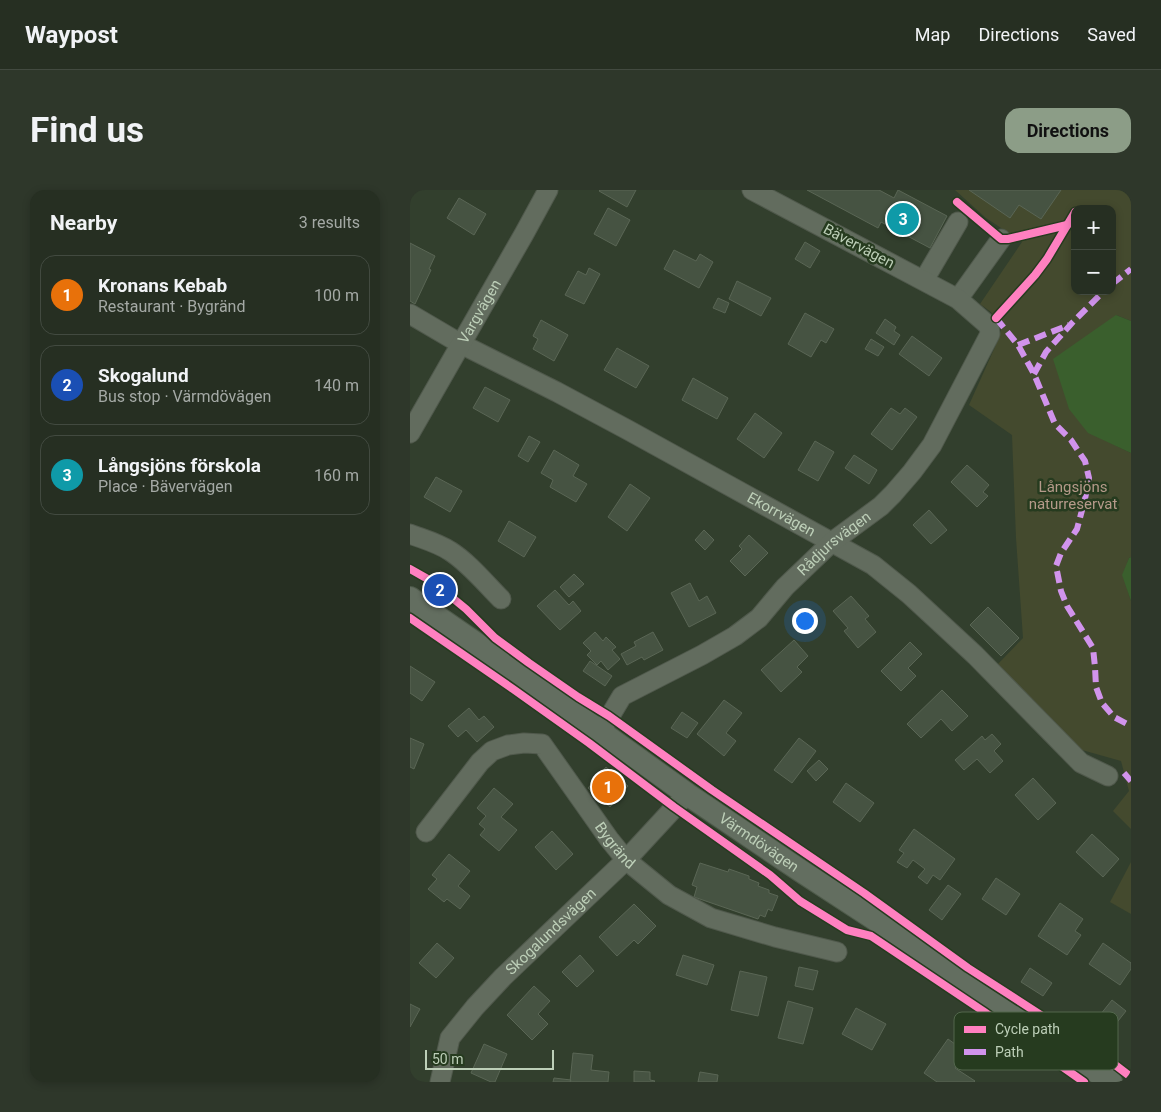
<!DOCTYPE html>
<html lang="en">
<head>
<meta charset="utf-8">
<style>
  :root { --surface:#262f22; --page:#2e372a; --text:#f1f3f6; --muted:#a4a9a5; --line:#424a40; --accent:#8c9d87 }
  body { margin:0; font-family:Roboto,sans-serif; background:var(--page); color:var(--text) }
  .controls { position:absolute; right:15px; top:15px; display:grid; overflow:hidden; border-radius:10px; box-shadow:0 2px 8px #0003 }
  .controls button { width:45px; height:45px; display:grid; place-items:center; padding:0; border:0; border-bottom:1px solid var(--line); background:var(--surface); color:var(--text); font:25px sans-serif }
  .scale { position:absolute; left:15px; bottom:12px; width:129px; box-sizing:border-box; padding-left:5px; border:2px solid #bdcfb8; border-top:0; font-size:14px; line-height:18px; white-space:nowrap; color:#bdcfb8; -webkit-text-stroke:4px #263b1f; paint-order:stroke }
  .you { position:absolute; left:394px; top:430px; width:18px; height:18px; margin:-12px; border:4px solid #fff; border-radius:50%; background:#1a73e8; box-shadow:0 0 0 8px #1a73e833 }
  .badge { display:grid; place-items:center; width:32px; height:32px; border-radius:50%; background:var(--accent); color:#fff; font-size:16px; font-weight:700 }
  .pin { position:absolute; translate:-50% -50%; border:2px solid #fff; box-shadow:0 1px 5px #0006 }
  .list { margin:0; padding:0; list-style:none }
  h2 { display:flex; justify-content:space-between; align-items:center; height:65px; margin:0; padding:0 20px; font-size:21px }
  h2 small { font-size:16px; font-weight:400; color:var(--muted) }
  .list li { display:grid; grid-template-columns:32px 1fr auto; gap:15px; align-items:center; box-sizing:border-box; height:80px; margin:0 10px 10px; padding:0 10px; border:1px solid var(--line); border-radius:15px }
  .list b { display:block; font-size:19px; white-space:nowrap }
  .list p { margin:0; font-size:16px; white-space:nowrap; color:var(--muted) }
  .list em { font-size:16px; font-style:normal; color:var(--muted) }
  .map { position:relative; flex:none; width:721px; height:892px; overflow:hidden; border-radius:15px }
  header { display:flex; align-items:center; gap:30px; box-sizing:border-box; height:70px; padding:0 25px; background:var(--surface); border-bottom:1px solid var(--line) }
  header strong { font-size:24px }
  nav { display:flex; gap:28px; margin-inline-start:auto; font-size:18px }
  .intro { display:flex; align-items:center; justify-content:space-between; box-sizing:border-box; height:120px; padding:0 30px }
  h1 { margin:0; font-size:35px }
  .button { padding:12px 22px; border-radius:15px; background:var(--accent); color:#111; font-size:18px; font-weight:700 }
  main { display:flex; gap:30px; padding:0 30px }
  aside { flex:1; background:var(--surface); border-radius:15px; box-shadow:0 2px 8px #0003 }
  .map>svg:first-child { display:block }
  .green { fill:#444a2e; fill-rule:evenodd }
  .water { fill:#3a5f2d }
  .building { fill:#465342; stroke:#5a6655 }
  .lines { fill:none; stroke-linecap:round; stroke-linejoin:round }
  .minor-casing { stroke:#50594c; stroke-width:21 }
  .major-casing { stroke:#4f5b4b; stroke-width:24 }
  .minor { stroke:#626c5e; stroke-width:19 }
  .major { stroke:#636e60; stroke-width:22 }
  .quiet { stroke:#d193ec; stroke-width:6; stroke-dasharray:12 6; stroke-linecap:butt }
  .cycleway-casing { stroke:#263b1f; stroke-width:11 }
  .cycleway { stroke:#ff80c0; stroke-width:8 }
  .labels { text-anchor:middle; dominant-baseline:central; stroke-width:5; stroke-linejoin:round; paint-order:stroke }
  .street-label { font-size:15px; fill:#bdcfb8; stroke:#263b1f }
  .park-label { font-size:15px; fill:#b59a8a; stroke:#263b1f }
  .key { fill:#263b1f; stroke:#53674d; stroke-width:1 }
  .key-label { font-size:14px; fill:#bdcfb8 }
</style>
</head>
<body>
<header>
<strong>Waypost</strong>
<nav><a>Map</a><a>Directions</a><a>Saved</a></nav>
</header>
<div class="intro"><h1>Find us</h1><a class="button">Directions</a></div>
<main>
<aside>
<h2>Nearby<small>3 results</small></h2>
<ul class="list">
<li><span class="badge" style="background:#e8710a">1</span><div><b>Kronans Kebab</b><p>Restaurant · Bygränd</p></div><em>100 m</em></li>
<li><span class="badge" style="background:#1a4fb4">2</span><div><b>Skogalund</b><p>Bus stop · Värmdövägen</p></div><em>140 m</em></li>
<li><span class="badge" style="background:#0f9aa8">3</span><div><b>Långsjöns förskola</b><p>Place · Bävervägen</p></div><em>160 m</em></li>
</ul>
</aside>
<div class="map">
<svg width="721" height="892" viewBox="0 0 721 892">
  <rect width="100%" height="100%" fill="#323f2d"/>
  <g class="green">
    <path d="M 545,0 L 721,0 L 721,131 L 706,125 L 678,242 L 721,263 L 721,367 L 719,368 L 713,385 L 721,411 L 721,639 L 703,621 L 719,601 L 711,571 L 672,560 L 633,523 L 587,475 L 613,448 L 606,348 L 602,245 L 559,215 L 585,157 L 591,140 L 581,122 L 570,114 L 612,52 L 576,28 ZM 665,19 L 702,19 L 702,101 L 665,101 Z"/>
    <path d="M 721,672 L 721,724 L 700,712 Z"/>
  </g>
  <g class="water">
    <path d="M 706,125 L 721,131 L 721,263 L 678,243 L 659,219 L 643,169 Z"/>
    <path d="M 721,367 L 721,411 L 712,385 L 719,368 Z"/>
  </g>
  <g class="building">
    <path d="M 190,0 L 226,0 L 217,17 L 189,1 Z"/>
    <path d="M 397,0 L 469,0 L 484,8 L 488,0 L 537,26 L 520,58 L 471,32 L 468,38 Z"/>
    <path d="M 559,0 L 651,0 L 631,29 L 609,15 L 600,28 Z"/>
    <path d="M 49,8 L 76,24 L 64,45 L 37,28 Z"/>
    <path d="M 198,18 L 220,30 L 206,56 L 184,44 Z"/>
    <path d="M 395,52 L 410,61 L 400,78 L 385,69 Z"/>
    <path d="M 0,53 L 25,66 L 19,79 L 21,80 L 5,114 L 0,111 Z"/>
    <path d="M 264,60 L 286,71 L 290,64 L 303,72 L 289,98 L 254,79 Z"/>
    <path d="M 179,78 L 190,84 L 174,114 L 155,105 L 168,81 L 176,85 Z"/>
    <path d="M 327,91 L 361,108 L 351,126 L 319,109 Z"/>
    <path d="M 308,108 L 319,113 L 315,123 L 303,118 Z"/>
    <path d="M 395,123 L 424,139 L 416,153 L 411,150 L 401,167 L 378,154 Z"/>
    <path d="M 475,129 L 486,137 L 484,141 L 490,145 L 484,155 L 466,143 Z"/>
    <path d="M 131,130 L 158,145 L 144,171 L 123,159 L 128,149 L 123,146 Z"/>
    <path d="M 502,146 L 532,168 L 519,186 L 489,164 Z"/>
    <path d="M 461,149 L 474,157 L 468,166 L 455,159 Z"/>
    <path d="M 207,158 L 239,176 L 226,198 L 194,180 Z"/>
    <path d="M 283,188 L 318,208 L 307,229 L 272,210 Z"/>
    <path d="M 75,197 L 100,210 L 88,232 L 63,218 Z"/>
    <path d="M 481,218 L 490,224 L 495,218 L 507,227 L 482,260 L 461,244 Z"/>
    <path d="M 345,223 L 372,243 L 354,268 L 327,249 Z"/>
    <path d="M 119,246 L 130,252 L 118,272 L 108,266 Z"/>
    <path d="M 405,251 L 424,262 L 408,291 L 388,280 Z"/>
    <path d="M 144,260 L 169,275 L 163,286 L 177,294 L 166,312 L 140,297 L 143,290 L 131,283 Z"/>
    <path d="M 444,265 L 467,280 L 459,294 L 435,278 Z"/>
    <path d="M 557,275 L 579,295 L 573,302 L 578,306 L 567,317 L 541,292 Z"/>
    <path d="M 26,287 L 52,301 L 40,322 L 14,307 Z"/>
    <path d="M 220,294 L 240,308 L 217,341 L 198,327 Z"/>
    <path d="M 519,320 L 537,340 L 521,354 L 503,335 Z"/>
    <path d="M 99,331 L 126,347 L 114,367 L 88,351 Z"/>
    <path d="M 294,340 L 304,350 L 295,360 L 285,350 Z"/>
    <path d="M 339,345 L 358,363 L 335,386 L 320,371 L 332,359 L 329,356 Z"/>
    <path d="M 164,384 L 174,394 L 159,407 L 150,397 Z"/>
    <path d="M 280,393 L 289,411 L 297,406 L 306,423 L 279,437 L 261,403 Z"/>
    <path d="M 145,400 L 159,415 L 163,411 L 171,421 L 150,440 L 127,416 Z"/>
    <path d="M 441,406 L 459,426 L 455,429 L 466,442 L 448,458 L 434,441 L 438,438 L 423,421 Z"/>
    <path d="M 578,417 L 609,448 L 591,466 L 560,435 Z"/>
    <path d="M 185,442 L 193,451 L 196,447 L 206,457 L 202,460 L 210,469 L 198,480 L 191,471 L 187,475 L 177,465 L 181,461 L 173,453 Z"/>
    <path d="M 243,442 L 253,460 L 234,470 L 232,467 L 217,475 L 211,464 L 226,456 L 224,452 Z"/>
    <path d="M 384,450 L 398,466 L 387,477 L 392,482 L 371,502 L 351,480 Z"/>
    <path d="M 500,452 L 512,464 L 498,478 L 506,486 L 491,501 L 471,481 Z"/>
    <path d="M 180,471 L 202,486 L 195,496 L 173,481 Z"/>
    <path d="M 0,476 L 25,492 L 12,511 L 0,503 Z"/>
    <path d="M 532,500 L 558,526 L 542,541 L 531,529 L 511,548 L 497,534 Z"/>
    <path d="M 314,510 L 332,523 L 316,543 L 326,551 L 314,566 L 287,544 Z"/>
    <path d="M 59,518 L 69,530 L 74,526 L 84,537 L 67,552 L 56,540 L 48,547 L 38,536 Z"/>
    <path d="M 272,522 L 288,533 L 277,548 L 261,538 Z"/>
    <path d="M 582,544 L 591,554 L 584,561 L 593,571 L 580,583 L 567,569 L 554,580 L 545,570 L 572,546 L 575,550 Z"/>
    <path d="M 0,548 L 14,554 L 4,579 L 0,577 Z"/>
    <path d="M 389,548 L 406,561 L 382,593 L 364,580 Z"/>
    <path d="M 409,570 L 418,579 L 406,591 L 397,581 Z"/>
    <path d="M 196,577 L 218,596 L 200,617 L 178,598 Z"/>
    <path d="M 623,588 L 646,613 L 628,630 L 605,605 Z"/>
    <path d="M 436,593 L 464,613 L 450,632 L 423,612 Z"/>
    <path d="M 84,598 L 103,614 L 91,627 L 107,640 L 89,661 L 70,645 L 75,639 L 69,634 L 76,626 L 67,618 Z"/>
    <path d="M 504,639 L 545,669 L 530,690 L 523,685 L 517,694 L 508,687 L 515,679 L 503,670 L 497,678 L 487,672 L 494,663 L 489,660 Z"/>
    <path d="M 142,641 L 163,664 L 146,680 L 125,657 Z"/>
    <path d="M 682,644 L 709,669 L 693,687 L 666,662 Z"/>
    <path d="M 39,664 L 60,681 L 48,696 L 60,706 L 50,719 L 37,709 L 34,712 L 18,699 L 27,689 L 22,685 Z"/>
    <path d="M 290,673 L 318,682 L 319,679 L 339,686 L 339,689 L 349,693 L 348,696 L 359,700 L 359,703 L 368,706 L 362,721 L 358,719 L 355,727 L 350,725 L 348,729 L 284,707 L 287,697 L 282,695 Z"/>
    <path d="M 586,688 L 610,704 L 596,725 L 572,709 Z"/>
    <path d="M 538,695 L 551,704 L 532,730 L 519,720 Z"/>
    <path d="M 650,713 L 673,729 L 665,741 L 671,745 L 657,765 L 628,746 Z"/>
    <path d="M 224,714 L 246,736 L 228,754 L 224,750 L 207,766 L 189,747 Z"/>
    <path d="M 27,753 L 44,768 L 26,788 L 9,773 Z"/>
    <path d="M 693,753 L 721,773 L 721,779 L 710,795 L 679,774 Z"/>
    <path d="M 170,765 L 184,781 L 167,797 L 152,782 Z"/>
    <path d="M 273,765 L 304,775 L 297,795 L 266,785 Z"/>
    <path d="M 389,777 L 408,781 L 403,800 L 385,796 Z"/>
    <path d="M 620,778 L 642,793 L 633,806 L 611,792 Z"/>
    <path d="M 330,781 L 357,787 L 348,826 L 321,820 Z"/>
    <path d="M 124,796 L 140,811 L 128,824 L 138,834 L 122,850 L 97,825 Z"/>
    <path d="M 702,810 L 716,821 L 704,836 L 690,825 Z"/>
    <path d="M 378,811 L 403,818 L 393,854 L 368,848 Z"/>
    <path d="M 0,814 L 10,819 L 0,837 Z"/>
    <path d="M 446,818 L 476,834 L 462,860 L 432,844 Z"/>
    <path d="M 538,849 L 556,862 L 545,878 L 565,891 L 564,892 L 527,892 L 514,883 Z"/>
    <path d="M 74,854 L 97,864 L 85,892 L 81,892 L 61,883 Z"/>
    <path d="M 163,863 L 183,865 L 181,880 L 199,882 L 198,892 L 160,892 Z"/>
    <path d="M 224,881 L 240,882 L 240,890 L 245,891 L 244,892 L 224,892 Z"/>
    <path d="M 290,882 L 308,885 L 307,892 L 288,892 Z"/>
    <path d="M 144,888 L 161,890 L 160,892 L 143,892 Z"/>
  </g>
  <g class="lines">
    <g class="minor-casing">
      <g id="minor">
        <path d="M 514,90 L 548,32"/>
        <path d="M 548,109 L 591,49"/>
        <path id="s1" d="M 0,124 L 51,154 L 147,202 L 218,240 L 463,375 L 499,404 L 565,465 L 671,573 L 698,586"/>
        <path id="s2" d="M 0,243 L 114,44 L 138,0"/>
        <path d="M 0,344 C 13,349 28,353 40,361 C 59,373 75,393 91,409"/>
        <path id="s3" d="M 191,541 L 212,506 L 292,465 L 325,446 L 349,428 L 375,397 L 422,352 L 471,316 L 483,304 L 502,282 L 522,255 L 580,144 L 579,136 L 548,109 L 342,0"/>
        <path id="s4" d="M 16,642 L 70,572 L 82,561 L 98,555 L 114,553 L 132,554 L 199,649 L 216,670 L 259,705 L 301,728 L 365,747 L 427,762"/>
        <path id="s5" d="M 30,892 L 40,848 L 65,817 L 93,787 L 216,670 L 277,604"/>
      </g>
    </g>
    <g class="major-casing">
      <g id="major">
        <path id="s6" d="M 0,408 L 109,483 L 277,604 L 391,681 L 486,743 L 701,892"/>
      </g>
    </g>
    <use href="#minor" class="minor"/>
    <use href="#major" class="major"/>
    <g class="quiet">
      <path d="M 702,94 L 721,79"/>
      <path d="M 586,128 L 608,155 L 624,184 L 645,234 L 661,250 L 675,271 L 679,288 L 675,309 L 667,339 L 651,363 L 646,376 L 651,401 L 657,416 L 683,458 L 685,477 L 686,497 L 692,513 L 704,527 L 721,536"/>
      <path d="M 608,155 L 659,135"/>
      <path d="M 624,184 L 636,162 L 662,133 L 694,101"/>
      <path d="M 714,583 L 721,591"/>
    </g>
    <g class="cycleway-casing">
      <g id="cycleway">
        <path d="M 547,12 L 591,49 L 598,49 L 657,35"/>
        <path d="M 586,128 L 625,85 L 637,69 L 665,22"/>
        <path d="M 0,379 L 23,392 L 56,419 L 85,448 L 119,473 L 168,507 L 199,526 L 302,600 L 454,703 L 558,778 L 691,864 L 721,887"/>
        <path d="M 0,428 L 103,499 L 179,553 L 264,617 L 360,685 L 390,711 L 437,740 L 461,746 L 573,821 L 674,892"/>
      </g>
    </g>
    <use href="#cycleway" class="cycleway"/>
  </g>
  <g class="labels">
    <g class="street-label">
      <text transform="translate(449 56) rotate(28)">Bävervägen</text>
      <text stroke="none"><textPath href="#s2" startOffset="140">Vargvägen</textPath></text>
      <text stroke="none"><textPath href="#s1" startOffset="422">Ekorrvägen</textPath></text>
      <text stroke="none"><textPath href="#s3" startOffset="305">Rådjursvägen</textPath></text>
      <text stroke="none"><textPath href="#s6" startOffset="426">Värmdövägen</textPath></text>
      <text stroke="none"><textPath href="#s4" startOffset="281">Bygränd</textPath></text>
      <text stroke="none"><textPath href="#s5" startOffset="192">Skogalundsvägen</textPath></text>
    </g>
    <g class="park-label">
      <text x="663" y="297">Långsjöns<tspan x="663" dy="17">naturreservat</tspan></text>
    </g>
  </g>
  <rect x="544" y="822" width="164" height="58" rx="8" class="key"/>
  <rect x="554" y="836" width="22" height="7" fill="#ff80c0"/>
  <rect x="554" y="859" width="22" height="6" fill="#d193ec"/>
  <g class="key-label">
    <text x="585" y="844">Cycle path</text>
    <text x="585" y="867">Path</text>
  </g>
</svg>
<div class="controls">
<button>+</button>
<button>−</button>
</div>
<div class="scale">50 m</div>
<div class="you"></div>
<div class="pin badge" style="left:198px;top:597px;background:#e8710a">1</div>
<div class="pin badge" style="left:30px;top:400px;background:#1a4fb4">2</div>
<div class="pin badge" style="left:493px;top:29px;background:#0f9aa8">3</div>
</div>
</main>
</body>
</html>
